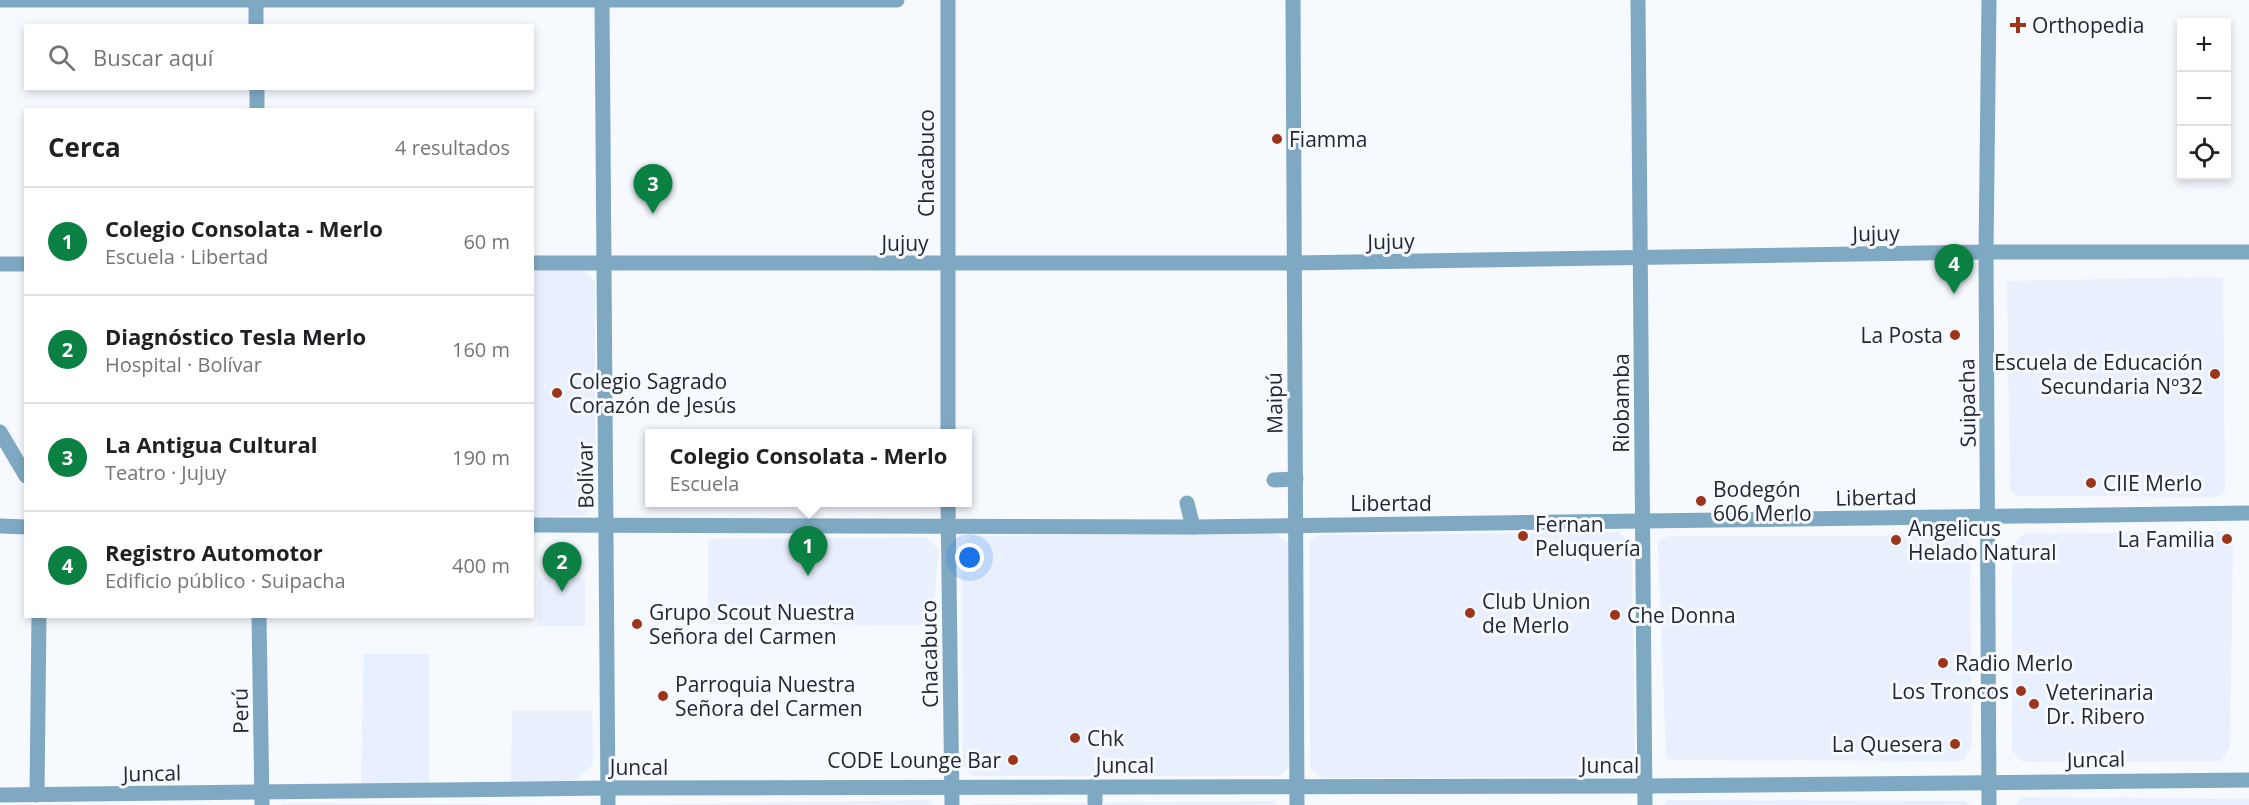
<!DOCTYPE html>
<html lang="es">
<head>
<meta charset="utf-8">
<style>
  :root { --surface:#fff; --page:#f6f6f6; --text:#202124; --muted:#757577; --line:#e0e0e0; --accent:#0b8043 }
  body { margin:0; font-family:"Open Sans",sans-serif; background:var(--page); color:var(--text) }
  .controls { position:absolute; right:18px; top:18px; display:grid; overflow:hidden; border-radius:0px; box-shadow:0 3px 9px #0003 }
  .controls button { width:54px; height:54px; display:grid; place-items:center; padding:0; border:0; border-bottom:2px solid var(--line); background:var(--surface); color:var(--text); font:30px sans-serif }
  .you { position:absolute; left:970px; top:558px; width:21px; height:21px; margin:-15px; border:4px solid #fff; border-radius:50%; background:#1a73e8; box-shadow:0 0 0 9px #1a73e833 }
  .badge { display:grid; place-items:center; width:39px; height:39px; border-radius:50%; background:var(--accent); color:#fff; font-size:20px; font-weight:700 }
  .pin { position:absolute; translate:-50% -50px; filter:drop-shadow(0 2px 3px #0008) }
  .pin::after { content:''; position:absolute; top:32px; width:21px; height:18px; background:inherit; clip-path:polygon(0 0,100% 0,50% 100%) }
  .popup { position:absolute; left:645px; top:429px; width:327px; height:78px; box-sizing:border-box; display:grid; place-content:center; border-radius:0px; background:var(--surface); filter:drop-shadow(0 2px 4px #0005); font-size:20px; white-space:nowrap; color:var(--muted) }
  .popup b { font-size:22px; color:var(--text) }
  .popup::after { content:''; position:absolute; left:50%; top:100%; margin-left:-12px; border:12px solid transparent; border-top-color:var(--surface) }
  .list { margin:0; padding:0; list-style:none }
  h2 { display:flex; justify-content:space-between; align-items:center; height:78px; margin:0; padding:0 24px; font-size:26px }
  h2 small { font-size:20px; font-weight:400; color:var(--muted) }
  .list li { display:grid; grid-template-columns:39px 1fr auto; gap:18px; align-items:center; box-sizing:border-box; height:108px; padding:0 24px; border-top:2px solid var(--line) }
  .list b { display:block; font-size:22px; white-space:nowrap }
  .list p { margin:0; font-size:20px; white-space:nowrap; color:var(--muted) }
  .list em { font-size:20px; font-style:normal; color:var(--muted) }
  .icon { flex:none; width:33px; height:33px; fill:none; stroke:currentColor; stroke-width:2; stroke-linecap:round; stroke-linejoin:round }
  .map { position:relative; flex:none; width:2249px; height:805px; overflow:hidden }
  .search { position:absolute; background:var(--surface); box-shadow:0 3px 9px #0003; left:24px; top:24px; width:510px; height:66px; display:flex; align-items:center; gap:15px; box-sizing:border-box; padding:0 21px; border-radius:0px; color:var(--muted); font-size:22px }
  .panel { position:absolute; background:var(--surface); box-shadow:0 3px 9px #0003; left:24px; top:108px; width:510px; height:510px; border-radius:0px }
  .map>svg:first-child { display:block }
  .built { fill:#e9f0fd }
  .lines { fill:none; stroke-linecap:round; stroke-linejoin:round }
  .minor { stroke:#7fa9c3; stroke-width:15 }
  .poi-dot { fill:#9d351b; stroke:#f6f9fe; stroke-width:2 }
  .labels { text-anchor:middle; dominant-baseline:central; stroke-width:6; stroke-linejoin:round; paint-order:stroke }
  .poi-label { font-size:21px; fill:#222731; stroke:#f6f9fe; text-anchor:start }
  .street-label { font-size:21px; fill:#222731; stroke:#f6f9fe }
</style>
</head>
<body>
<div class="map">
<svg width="2249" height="805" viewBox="0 0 2249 805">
  <rect width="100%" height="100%" fill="#f6f9fe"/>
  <g class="built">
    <path d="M 533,271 L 584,271 L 595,281 L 595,504 L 584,516 L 533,517 Z"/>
    <path d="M 2223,277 L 2225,490 L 2216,497 L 2017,496 L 2010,489 L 2007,281 Z"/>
    <path d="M 2226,531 L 2233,538 L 2230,746 L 2221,761 L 2023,762 L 2012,751 L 2012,544 L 2024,534 Z"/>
    <path d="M 1619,532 L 1632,545 L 1635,766 L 1625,776 L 1320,778 L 1310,767 L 1310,542 L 1318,535 Z"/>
    <path d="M 1275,533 L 1289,545 L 1290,766 L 1280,776 L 973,776 L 963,765 L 962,544 L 971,536 Z"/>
    <path d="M 1668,536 L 1960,536 L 1970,544 L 1972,748 L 1962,761 L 1669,760 L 1666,756 L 1658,542 Z"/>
    <path d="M 926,537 L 939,550 L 932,625 L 708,624 L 708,539 Z"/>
    <rect x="538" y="578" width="47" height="48"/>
    <path d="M 364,654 L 429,654 L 429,784 L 361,785 Z"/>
    <path d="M 512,711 L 592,711 L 593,764 L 574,782 L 511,783 Z"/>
    <path d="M 2022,797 L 2249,799 L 2249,805 L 2015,805 Z"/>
    <path d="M 927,800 L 935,805 L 630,805 Z"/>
    <path d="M 1668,800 L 1965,801 L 1970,805 L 1664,805 Z"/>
    <path d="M 1273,801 L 1278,805 L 974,805 L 974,804 Z"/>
    <path d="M 284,803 L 578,805 L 281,805 Z"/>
  </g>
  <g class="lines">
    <g class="minor">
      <path d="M 0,0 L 897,0"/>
      <path d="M 256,0 L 256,26"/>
      <path d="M 602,0 L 608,805"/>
      <path d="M 948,0 L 948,434"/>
      <path d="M 1293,0 L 1297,805"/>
      <path d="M 1638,0 L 1645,805"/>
      <path d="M 1989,0 L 1986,252 L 1989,805"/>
      <path d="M 257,88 L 257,110"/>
      <path d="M 532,263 L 1294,263 L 1986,252 L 2249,252"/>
      <path d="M 0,264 L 26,264"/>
      <path d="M 0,432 L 26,476"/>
      <path d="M 1274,480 L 1296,479"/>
      <path d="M 948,502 L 952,805"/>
      <path d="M 1187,503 L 1193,527"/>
      <path d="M 532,525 L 1193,527 L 2249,513"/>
      <path d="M 0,526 L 26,527"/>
      <path d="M 259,616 L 262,805"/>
      <path d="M 1095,786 L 1095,802"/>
      <path d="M 0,795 L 608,788 L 1645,786 L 2249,780"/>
      <path d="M 37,795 L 39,616"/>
    </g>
  </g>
  <g class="poi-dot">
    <path d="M2015 16h6v6h6v6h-6v6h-6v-6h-6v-6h6z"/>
    <circle cx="1277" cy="139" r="6"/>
    <circle cx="1955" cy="335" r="6"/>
    <circle cx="2215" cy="374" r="6"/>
    <circle cx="557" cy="393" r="6"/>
    <circle cx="2091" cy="483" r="6"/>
    <circle cx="1701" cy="501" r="6"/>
    <circle cx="1523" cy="536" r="6"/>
    <circle cx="2227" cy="539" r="6"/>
    <circle cx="1896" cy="540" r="6"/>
    <circle cx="1470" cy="613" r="6"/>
    <circle cx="1615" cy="615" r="6"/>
    <circle cx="637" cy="624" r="6"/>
    <circle cx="1943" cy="663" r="6"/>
    <circle cx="2021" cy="691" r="6"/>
    <circle cx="663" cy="696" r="6"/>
    <circle cx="2034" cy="704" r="6"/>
    <circle cx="1075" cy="738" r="6"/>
    <circle cx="1955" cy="744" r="6"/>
    <circle cx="1013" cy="760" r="6"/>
  </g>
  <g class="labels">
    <g class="poi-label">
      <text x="2032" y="25">Orthopedia</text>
      <text x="1289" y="139">Fiamma</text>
      <text x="1943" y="335" text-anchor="end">La Posta</text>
      <text x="2203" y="362" text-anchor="end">Escuela de Educación<tspan x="2203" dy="24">Secundaria Nº32</tspan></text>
      <text x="569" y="381">Colegio Sagrado<tspan x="569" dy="24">Corazón de Jesús</tspan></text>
      <text x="2103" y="483">CIIE Merlo</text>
      <text x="1713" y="489">Bodegón<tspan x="1713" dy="24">606 Merlo</tspan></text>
      <text x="1535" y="524">Fernan<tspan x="1535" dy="24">Peluquería</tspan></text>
      <text x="1908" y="528">Angelicus<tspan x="1908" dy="24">Helado Natural</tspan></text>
      <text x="2215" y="539" text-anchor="end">La Familia</text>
      <text x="1482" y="601">Club Union<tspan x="1482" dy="24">de Merlo</tspan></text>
      <text x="649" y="612">Grupo Scout Nuestra<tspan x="649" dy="24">Señora del Carmen</tspan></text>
      <text x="1627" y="615">Che Donna</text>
      <text x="1955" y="663">Radio Merlo</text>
      <text x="675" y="684">Parroquia Nuestra<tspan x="675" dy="24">Señora del Carmen</tspan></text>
      <text x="2009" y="691" text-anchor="end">Los Troncos</text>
      <text x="2046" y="692">Veterinaria<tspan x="2046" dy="24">Dr. Ribero</tspan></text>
      <text x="1087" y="738">Chk</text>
      <text x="1943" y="744" text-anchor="end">La Quesera</text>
      <text x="1001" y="760" text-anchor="end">CODE Lounge Bar</text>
    </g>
    <g class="street-label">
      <text transform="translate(926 163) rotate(-90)">Chacabuco</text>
      <text transform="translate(1876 233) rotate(-1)">Jujuy</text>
      <text transform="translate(1391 241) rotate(-1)">Jujuy</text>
      <text x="905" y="243">Jujuy</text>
      <text transform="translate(1274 403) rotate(-91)">Maipú</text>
      <text transform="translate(1621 403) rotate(-90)">Riobamba</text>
      <text transform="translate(1967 403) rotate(-91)">Suipacha</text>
      <text transform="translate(585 475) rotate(-91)">Bolívar</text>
      <text transform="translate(1876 497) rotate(-1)">Libertad</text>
      <text x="1391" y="503">Libertad</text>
      <text transform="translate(929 654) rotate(-91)">Chacabuco</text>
      <text transform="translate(240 711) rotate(-91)">Perú</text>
      <text transform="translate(2096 759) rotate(-1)">Juncal</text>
      <text x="1125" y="765">Juncal</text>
      <text x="1610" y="765">Juncal</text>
      <text x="639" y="767">Juncal</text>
      <text transform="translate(152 773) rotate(-1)">Juncal</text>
    </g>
  </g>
</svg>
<div class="controls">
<button>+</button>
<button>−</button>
<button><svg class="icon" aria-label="locate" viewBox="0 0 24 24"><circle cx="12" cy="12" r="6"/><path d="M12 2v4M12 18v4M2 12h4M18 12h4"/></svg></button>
</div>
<div class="you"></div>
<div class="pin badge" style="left:808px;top:576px">1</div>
<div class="popup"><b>Colegio Consolata - Merlo</b>Escuela</div>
<div class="pin badge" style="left:562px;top:592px">2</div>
<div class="pin badge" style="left:653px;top:214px">3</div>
<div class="pin badge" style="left:1954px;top:294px">4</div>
<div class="search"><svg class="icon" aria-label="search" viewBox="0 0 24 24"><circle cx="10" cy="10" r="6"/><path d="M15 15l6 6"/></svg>Buscar aquí</div>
<section class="panel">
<h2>Cerca<small>4 resultados</small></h2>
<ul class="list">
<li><span class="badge">1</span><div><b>Colegio Consolata - Merlo</b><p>Escuela · Libertad</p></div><em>60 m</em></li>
<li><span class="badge">2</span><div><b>Diagnóstico Tesla Merlo</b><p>Hospital · Bolívar</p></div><em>160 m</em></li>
<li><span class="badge">3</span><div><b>La Antigua Cultural</b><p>Teatro · Jujuy</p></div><em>190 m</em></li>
<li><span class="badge">4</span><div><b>Registro Automotor</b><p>Edificio público · Suipacha</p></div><em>400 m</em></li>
</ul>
</section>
</div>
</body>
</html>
